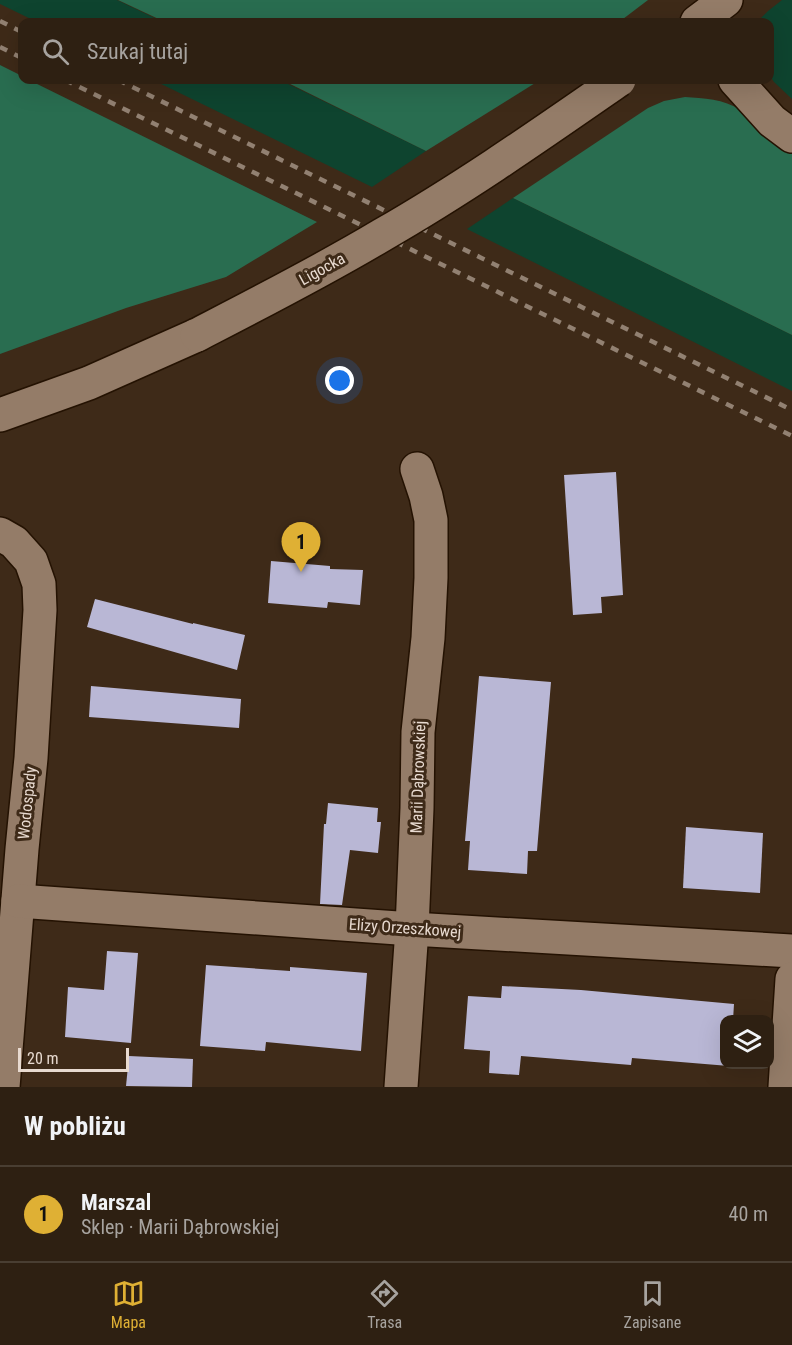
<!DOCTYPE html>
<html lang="pl">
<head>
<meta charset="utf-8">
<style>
  :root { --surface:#2e2012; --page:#36281b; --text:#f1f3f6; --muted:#a7a39f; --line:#493e32; --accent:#dfb034 }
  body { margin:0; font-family:"Roboto Condensed",sans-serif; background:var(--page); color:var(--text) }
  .controls { position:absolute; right:18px; bottom:18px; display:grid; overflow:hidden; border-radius:12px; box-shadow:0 6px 24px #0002 }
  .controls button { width:54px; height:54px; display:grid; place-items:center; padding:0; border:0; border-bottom:2px solid var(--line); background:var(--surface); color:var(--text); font:30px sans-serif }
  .scale { position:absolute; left:18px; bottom:15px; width:111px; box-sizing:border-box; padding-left:6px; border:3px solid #e8dad0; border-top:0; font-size:16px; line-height:21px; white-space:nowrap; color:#e8dad0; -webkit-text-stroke:4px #3e2a18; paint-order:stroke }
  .you { position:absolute; left:340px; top:381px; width:21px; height:21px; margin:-15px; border:4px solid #fff; border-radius:50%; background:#1a73e8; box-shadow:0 0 0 9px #1a73e833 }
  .badge { display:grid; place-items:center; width:39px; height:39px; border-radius:50%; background:var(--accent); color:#111; font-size:20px; font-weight:700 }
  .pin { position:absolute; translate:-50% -50px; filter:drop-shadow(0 2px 3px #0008) }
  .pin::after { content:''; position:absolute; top:32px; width:21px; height:18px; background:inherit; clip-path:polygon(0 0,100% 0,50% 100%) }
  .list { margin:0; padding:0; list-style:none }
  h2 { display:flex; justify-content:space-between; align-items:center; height:78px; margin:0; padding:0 24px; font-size:26px }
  h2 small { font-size:20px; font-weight:400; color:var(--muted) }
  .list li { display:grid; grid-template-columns:39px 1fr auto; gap:18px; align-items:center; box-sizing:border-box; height:96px; padding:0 24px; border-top:2px solid var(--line) }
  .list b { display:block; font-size:22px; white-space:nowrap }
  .list p { margin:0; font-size:20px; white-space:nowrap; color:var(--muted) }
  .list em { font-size:20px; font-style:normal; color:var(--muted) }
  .icon { flex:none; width:33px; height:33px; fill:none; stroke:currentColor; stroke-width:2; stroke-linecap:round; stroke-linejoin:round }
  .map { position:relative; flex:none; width:792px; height:1087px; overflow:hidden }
  .search { position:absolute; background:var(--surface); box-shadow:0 6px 24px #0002; left:18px; right:18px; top:18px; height:66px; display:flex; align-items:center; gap:15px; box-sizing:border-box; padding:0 21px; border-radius:12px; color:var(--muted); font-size:22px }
  .sheet { height:174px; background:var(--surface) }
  nav { display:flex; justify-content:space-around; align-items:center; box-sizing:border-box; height:84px; border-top:2px solid var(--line); background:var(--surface); font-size:16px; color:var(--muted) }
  nav a { display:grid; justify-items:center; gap:3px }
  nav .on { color:var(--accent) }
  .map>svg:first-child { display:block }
  .green { fill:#0e442f }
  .forest { fill:#296d50 }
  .building { fill:#b9b7d5 }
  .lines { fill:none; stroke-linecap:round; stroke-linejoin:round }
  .minor-casing { stroke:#241202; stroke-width:36 }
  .minor { stroke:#947c68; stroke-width:33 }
  .rail { stroke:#928172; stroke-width:4.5; stroke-dasharray:8 8; stroke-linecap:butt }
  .minor-bridge-casing { stroke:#241202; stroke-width:36; stroke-linecap:butt }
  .minor-bridge { stroke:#947c68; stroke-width:33 }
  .labels { text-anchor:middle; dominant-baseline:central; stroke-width:6; stroke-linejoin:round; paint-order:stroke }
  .street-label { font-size:16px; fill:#e8dad0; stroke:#3e2a18 }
</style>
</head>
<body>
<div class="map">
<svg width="792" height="1087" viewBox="0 0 792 1087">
  <rect width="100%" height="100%" fill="#3e2a18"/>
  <g class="green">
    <path d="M 0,0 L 117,0 L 163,22 L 37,22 L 0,4 Z"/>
    <path d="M 782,0 L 792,0 L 792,99 L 774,82 L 770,76 L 770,22 L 757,22 L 768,11 Z"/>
    <path d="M 153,80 L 280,80 L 426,151 L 372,187 Z"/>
    <path d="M 513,198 L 792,335 L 792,391 L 467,229 Z"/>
  </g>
  <g class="forest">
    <path d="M 118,0 L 648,0 L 619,22 L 165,22 Z"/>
    <path d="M 0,65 L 22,76 L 22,80 L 29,80 L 317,222 L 226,277 L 126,308 L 0,354 Z"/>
    <path d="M 282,80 L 540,80 L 426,151 Z"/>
    <path d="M 685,97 C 703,98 724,99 740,110 C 759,123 773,142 792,154 L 792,335 L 513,198 L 648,108 L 664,101 Z"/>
  </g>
  <g class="building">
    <path d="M 616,472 L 623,595 L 601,597 L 602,613 L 573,615 L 564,475 Z"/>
    <path d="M 271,561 L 330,566 L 330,569 L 363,570 L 360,605 L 328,602 L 327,608 L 268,603 Z"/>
    <path d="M 95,599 L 193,624 L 193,623 L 245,635 L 237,670 L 87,627 Z"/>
    <path d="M 479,676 L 551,682 L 537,851 L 528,851 L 527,874 L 468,870 L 470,841 L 465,841 Z"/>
    <path d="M 91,686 L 241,699 L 239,728 L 89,717 Z"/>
    <path d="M 328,803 L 378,808 L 377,822 L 381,822 L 378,853 L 350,850 L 342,905 L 320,904 L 324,824 L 326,824 Z"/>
    <path d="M 686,827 L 763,833 L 760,893 L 683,888 Z"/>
    <path d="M 107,951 L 138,953 L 131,1043 L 65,1037 L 68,987 L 104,990 Z"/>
    <path d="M 206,965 L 290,971 L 290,967 L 367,973 L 361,1051 L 266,1042 L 265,1051 L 200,1046 Z"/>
    <path d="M 502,986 L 581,990 L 734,1004 L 733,1020 L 724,1020 L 724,1065 L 730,1065 L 729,1066 L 632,1058 L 631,1065 L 521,1056 L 519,1075 L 489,1073 L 490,1051 L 464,1049 L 468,996 L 501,998 Z"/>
    <path d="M 129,1056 L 193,1059 L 192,1087 L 126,1086 Z"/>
  </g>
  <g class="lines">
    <g class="minor-casing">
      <g id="minor">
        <path d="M 697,22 L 726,0"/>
        <path d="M 735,80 L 772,121 L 792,136"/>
        <path d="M 0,415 L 89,383 L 197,335"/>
        <path d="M 0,534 L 14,542 L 31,561 L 39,584 L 40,610 L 31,758 L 22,849 L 3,1087"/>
        <path d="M 18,901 L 412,929 L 792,951"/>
        <path d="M 401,1087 L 412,929 L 417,808 L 418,732 L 428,638 L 431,578 L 431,520 L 426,496 L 417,469"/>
        <path d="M 785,1087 L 792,979"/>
      </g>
    </g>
    <use href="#minor" class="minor"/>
    <g class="rail">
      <path d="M 0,21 L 22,32"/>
      <path d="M 0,47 L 22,58"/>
      <path d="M 65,80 L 792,436"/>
      <path d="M 118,80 L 792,410"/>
    </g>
    <g class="minor-bridge-casing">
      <path id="minor-bridge" d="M 197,335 C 259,303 322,271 382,235 C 464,188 541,134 619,80"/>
    </g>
    <use href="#minor-bridge" class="minor-bridge"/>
  </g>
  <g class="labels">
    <g class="street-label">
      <text transform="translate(322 269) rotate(-29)">Ligocka</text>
      <text transform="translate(418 777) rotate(-88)">Marii Dąbrowskiej</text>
      <text transform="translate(27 803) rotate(-84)">Wodospady</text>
      <text transform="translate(405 928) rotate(4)">Elizy Orzeszkowej</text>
    </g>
  </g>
</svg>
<div class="controls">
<button><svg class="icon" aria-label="layers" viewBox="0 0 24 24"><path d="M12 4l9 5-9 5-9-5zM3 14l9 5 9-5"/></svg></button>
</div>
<div class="scale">20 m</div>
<div class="you"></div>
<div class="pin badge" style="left:301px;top:572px">1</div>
<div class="search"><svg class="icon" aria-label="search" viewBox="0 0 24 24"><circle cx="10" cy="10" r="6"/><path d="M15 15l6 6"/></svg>Szukaj tutaj</div>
</div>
<section class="sheet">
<h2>W pobliżu<small></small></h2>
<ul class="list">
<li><span class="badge">1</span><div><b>Marszal</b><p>Sklep · Marii Dąbrowskiej</p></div><em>40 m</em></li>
</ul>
</section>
<nav>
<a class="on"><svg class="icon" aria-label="map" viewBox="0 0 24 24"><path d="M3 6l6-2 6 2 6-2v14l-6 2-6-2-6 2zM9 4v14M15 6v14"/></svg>Mapa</a>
<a><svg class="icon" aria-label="directions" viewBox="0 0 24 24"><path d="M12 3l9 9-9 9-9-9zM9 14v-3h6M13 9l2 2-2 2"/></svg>Trasa</a>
<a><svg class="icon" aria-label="saved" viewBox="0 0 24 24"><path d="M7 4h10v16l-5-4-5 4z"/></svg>Zapisane</a>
</nav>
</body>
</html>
